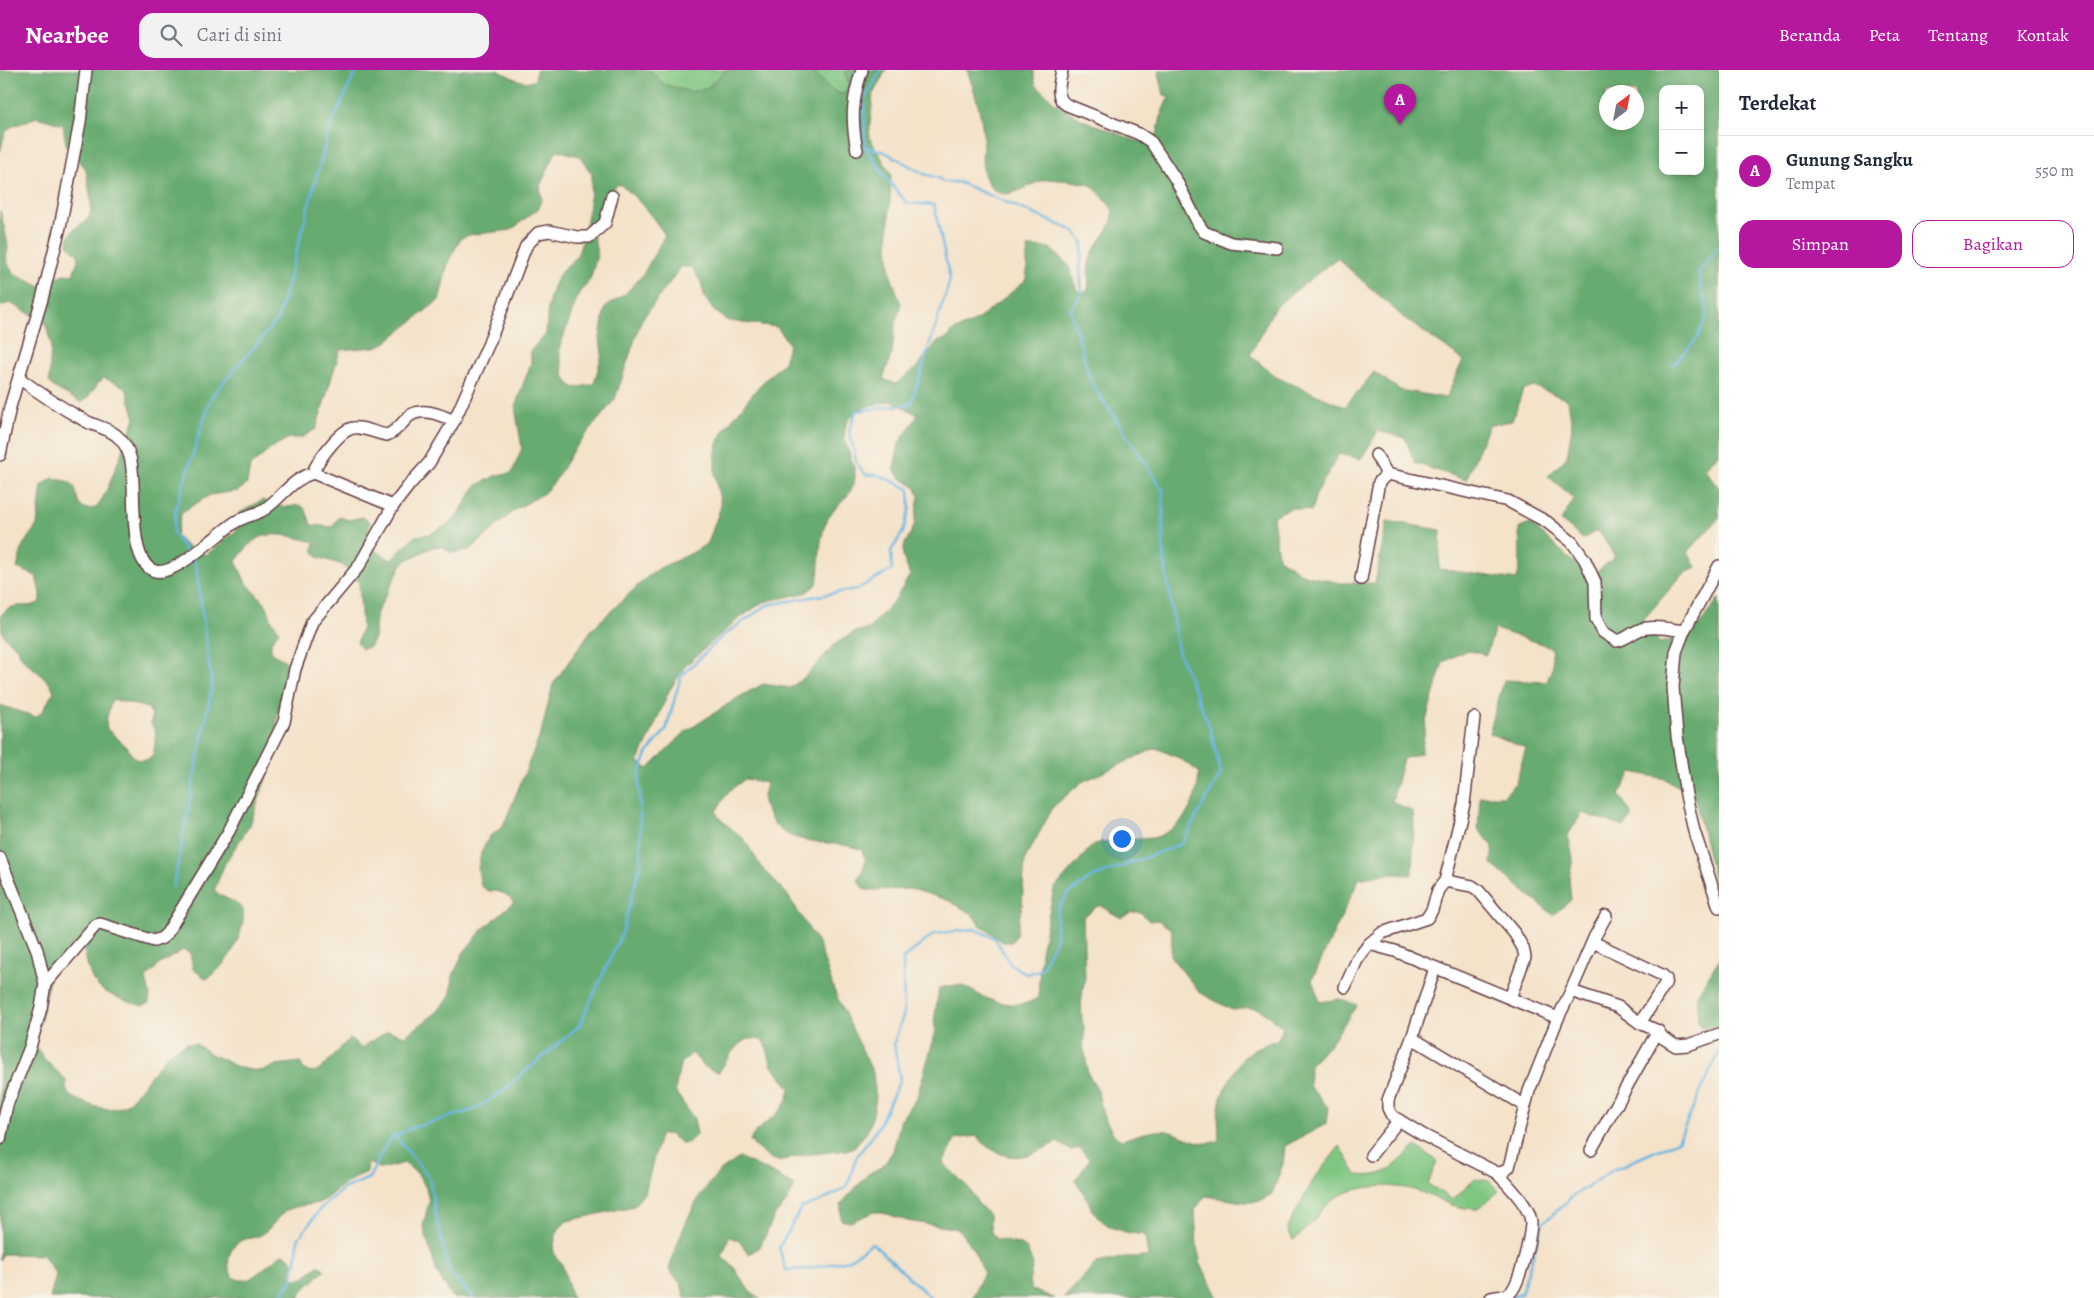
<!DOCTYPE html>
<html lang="id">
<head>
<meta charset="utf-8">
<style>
  :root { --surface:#fff; --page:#f2f2f3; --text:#1f2937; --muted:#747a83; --line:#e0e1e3; --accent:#b5179e }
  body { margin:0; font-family:Alegreya,serif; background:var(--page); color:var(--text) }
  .controls { position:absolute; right:15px; top:15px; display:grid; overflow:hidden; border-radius:10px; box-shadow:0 2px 8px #0003 }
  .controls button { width:45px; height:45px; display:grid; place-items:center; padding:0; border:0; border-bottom:1px solid var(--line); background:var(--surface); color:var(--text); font:25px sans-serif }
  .compass { position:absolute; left:1599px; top:15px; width:45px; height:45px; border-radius:50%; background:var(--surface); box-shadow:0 2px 8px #0003; rotate:32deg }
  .you { position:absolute; left:1121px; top:768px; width:18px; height:18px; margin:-12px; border:4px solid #fff; border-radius:50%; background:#1a73e8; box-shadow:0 0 0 8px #1a73e833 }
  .badge { display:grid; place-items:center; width:32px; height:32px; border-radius:50%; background:var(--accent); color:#fff; font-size:16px; font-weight:700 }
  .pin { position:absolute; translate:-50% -41px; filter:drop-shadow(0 1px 2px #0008) }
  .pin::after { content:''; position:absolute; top:26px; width:18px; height:15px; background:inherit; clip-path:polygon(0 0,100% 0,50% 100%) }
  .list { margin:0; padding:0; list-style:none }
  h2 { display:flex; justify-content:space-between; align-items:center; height:65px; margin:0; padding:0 20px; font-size:21px }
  h2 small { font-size:16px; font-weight:400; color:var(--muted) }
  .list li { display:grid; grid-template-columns:32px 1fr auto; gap:15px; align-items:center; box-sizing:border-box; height:70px; padding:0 20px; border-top:1px solid var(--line) }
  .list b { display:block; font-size:19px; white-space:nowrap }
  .list p { margin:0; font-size:16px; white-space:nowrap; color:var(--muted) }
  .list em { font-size:16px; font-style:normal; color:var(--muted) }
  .actions { display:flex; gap:10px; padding:15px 20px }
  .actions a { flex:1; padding:11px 0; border:1px solid var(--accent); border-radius:15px; text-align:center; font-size:18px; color:var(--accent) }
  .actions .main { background:var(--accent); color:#fff }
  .icon { flex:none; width:28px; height:28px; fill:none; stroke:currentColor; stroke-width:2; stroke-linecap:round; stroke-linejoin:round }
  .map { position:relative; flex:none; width:1719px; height:1228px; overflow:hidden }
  header { display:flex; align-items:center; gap:30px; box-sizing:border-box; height:70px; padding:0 25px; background:var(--accent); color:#fff }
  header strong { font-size:24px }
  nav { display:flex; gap:28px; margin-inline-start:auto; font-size:18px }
  .search { width:350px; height:45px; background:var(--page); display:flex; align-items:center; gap:12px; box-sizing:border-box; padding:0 18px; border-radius:15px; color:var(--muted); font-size:19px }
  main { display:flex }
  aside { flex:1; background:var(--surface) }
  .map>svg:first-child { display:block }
  .green { fill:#7fc681; stroke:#647256 }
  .forest { fill:#67ab6f; stroke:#58654d; fill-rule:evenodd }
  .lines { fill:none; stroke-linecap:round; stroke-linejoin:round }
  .stream { stroke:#68b5e1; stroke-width:2.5 }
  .minor-casing { stroke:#643c43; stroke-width:14 }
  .minor { stroke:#fff; stroke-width:11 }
</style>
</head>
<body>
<header>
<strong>Nearbee</strong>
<div class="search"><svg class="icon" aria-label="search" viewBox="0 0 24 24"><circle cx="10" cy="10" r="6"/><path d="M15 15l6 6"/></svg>Cari di sini</div>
<nav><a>Beranda</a><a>Peta</a><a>Tentang</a><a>Kontak</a></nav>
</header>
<main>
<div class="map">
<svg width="1719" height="1228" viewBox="0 0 1719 1228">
  <rect width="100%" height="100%" fill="#f7f3e8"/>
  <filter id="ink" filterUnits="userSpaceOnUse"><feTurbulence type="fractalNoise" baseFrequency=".02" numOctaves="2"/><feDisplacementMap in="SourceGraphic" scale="10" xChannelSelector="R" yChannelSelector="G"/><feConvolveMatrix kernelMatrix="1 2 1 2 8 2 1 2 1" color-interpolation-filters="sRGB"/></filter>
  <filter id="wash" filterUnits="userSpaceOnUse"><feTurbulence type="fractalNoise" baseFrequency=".0096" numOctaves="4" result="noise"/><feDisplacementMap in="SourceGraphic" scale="20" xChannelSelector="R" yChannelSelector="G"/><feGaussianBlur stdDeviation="1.12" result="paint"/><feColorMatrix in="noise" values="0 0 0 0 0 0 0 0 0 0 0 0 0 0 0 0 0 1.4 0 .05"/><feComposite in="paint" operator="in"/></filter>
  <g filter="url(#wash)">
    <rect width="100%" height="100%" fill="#f4e2c9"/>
    <g class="green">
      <path d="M 650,0 L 725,0 L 707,18 L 690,22 L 663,14 Z"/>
      <path d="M 810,0 L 845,0 L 849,16 L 843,25 L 832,20 Z"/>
      <path d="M 1340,1076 L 1357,1105 C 1389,1108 1393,1096 1416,1076 L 1437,1091 L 1428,1114 L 1453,1130 L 1475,1109 L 1489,1111 L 1499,1121 L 1478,1139 C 1451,1138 1447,1132 1423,1123 C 1399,1113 1360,1114 1337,1127 C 1320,1138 1311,1158 1293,1170 L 1287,1158 L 1315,1107 Z"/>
    </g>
    <g class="forest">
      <path d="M 0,0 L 498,0 C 507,5 525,16 535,10 L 536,0 L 650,0 L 663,14 L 690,22 L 708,18 L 725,0 L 810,0 L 832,20 L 843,25 L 849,16 L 845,0 L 886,0 L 873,24 L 869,67 L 891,104 L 888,176 L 891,206 L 901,234 L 895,255 L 892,283 L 883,309 L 896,314 L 916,298 L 937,272 L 948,268 L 953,261 L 970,254 L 984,245 L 1025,211 C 1030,199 1024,189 1029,177 L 1050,178 C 1055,184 1063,188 1068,195 C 1074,205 1071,216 1082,224 L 1088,220 C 1090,210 1087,199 1090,190 C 1094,174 1111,162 1113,146 C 1114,139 1108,133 1103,127 C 1099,124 1096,119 1092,116 C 1086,112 1051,108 1044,110 C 1026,115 1003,136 989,114 C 978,98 984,81 983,63 C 981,41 974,20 967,0 L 1034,0 L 1034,7 L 1036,15 L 1054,32 L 1081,49 L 1137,71 L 1157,65 L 1162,42 L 1169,26 L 1164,25 L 1158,0 L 1719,0 L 1719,383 L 1705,399 L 1719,418 L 1719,448 L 1688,482 L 1696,497 L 1682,505 L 1642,551 L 1660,573 L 1694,562 L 1719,528 L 1719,849 L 1713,806 L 1694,725 L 1665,709 L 1632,702 L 1619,725 L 1633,746 L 1624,757 L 1582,743 L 1568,765 L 1573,788 L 1569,809 L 1571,830 L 1553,845 L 1491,794 L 1493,776 L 1478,759 L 1480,726 L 1504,726 L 1516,712 L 1526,678 L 1489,663 L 1504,610 L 1547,612 L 1553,595 L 1551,577 L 1495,559 L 1486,585 L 1467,580 L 1443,592 L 1427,647 L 1421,683 L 1403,689 L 1392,731 L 1413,742 L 1414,758 L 1412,805 L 1385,804 L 1359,809 L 1312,910 L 1320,932 L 1340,929 L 1357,935 L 1330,974 L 1310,995 L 1309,1016 L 1328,1037 L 1326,1054 L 1285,1076 L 1283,1094 L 1272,1124 L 1257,1132 L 1243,1132 L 1205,1126 L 1195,1140 L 1197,1177 L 1201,1194 L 1218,1228 L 1064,1228 L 1096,1193 L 1127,1187 L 1148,1187 L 1145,1165 C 1123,1162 1106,1160 1093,1140 C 1086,1129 1083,1119 1074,1110 L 1080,1104 L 1089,1089 L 1080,1078 L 1071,1080 L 1057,1072 C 1037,1082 1017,1094 995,1081 C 987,1077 982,1073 977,1066 L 955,1069 L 943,1093 L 969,1118 L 977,1132 L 989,1145 L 991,1162 L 996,1169 L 1018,1174 L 1027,1179 L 1033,1195 L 1029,1212 L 1032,1220 L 1054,1228 L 972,1228 L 984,1202 L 972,1177 L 959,1159 L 907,1151 L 882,1142 L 874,1142 L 850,1152 L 841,1150 L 841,1134 L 868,1104 L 883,1096 L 893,1081 L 901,1049 L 917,1027 L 936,961 L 934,952 L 939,918 C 946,917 956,914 962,916 C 971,919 978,925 986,928 C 1002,934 1025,939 1038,927 L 1041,881 L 1054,819 L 1092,776 L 1101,772 L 1153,768 C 1184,759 1198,732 1199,702 L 1179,688 L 1156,678 L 1082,712 L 1054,736 L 1025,789 L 1022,835 L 1016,865 L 1012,872 L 1003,872 L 981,856 L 971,843 L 947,830 L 912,819 L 865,820 L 858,811 L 866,791 L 862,780 C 831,767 784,781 768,743 C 766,740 764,735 763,732 C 762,726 765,718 766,713 L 745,709 L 729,721 L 716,741 L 719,748 L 744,769 L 762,798 L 787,824 L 819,875 L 834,920 L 873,1003 L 876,1027 L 873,1045 L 867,1062 L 855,1076 L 847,1080 L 804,1085 L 778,1091 L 769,1088 L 755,1077 L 750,1070 C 761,1050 787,1046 790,1018 L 772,996 L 765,972 C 740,960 731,985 719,1002 C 706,1001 701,993 692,983 L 680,995 L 675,1021 L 694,1049 L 697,1064 L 689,1072 L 683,1074 L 669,1064 L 660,1065 L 645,1122 L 634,1136 L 567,1151 L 557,1161 L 553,1179 L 556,1188 L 562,1194 L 572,1228 L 453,1228 L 437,1203 L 423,1156 L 429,1131 L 426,1118 L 418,1104 L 404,1093 L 381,1099 L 368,1093 L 367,1102 C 355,1107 345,1113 335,1121 C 331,1124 327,1128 323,1131 C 313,1136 300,1134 290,1139 C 279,1143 274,1155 265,1162 C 258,1169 248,1167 240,1171 C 223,1180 224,1217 249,1209 C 256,1206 273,1190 282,1184 L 291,1188 L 293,1192 L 290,1209 L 301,1209 L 319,1195 L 325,1200 L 301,1222 L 300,1228 L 50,1228 L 56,1205 L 43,1185 L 2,1184 L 0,1190 L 0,635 L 36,647 L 42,642 L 54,621 C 47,603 22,597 17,577 C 2,567 1,563 1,545 C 15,529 25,541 40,532 L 40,523 L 36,506 L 17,498 L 23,475 L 37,455 L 42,415 L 53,408 L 70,412 L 75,418 L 79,435 L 87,439 L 96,438 L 101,431 L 109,415 L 135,348 L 127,321 L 121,315 L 104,308 C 95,315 91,326 82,333 L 53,317 L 49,311 L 51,274 L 45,252 L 10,233 L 0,236 L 0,140 L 7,170 L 8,179 L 6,187 L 9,196 L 13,203 L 39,216 L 64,204 L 73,205 L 79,186 L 68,175 L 69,166 L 74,159 L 88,149 L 91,141 L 91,132 L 86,99 L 66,75 L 63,55 L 37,47 L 11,57 L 5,63 L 0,82 ZM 1663,19 L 1700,19 L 1700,101 L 1663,101 ZM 1606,22 L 1636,22 L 1636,52 L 1606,52 ZM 557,80 L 579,86 L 592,104 C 591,127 587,159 579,181 C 575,191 569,194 562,201 C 548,218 547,244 546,264 L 531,280 L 531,293 L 515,337 L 522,378 L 512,403 L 495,406 L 476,416 L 458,445 L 449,454 L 430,464 L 415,466 L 391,490 L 365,474 L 370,452 L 362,447 L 349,450 L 339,447 L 332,457 L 311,455 C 302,423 299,441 278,436 C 272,435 267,432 262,430 L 238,444 L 237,460 L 206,485 C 194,481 183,476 176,465 L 182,442 L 210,425 L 238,421 L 247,414 L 250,396 L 276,375 L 289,368 L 301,368 L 316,359 L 340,280 L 376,277 L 385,273 L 439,230 L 449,190 L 461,168 L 469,165 L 511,160 L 539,138 L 542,130 L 540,116 ZM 619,114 C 634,123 655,150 665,165 L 642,206 L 625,224 L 605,237 L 600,267 L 602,284 L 594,314 L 575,318 L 568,313 L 564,305 L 559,279 L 579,223 L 590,210 L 597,185 L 592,155 L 597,148 L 605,124 ZM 1337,188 L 1404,248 L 1463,290 L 1446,328 L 1400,320 L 1374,302 L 1345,337 L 1276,307 L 1250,285 L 1275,237 ZM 681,197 L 692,197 L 701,212 L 705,228 L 714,241 L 729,251 L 777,257 L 789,274 L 784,292 L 759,316 L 727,356 L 718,372 L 715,388 L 715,405 L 721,436 L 708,473 L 692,483 L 660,498 L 646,508 L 592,559 L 553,614 L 541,663 L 506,749 L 502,757 L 489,767 L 481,783 L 478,800 L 481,816 L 489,821 C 498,820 508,824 514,832 L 483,859 L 463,883 L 453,906 L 451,923 L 447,930 L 436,943 L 405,966 L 388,961 L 361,978 L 350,968 L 321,999 L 313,1002 L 304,1000 L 300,992 L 276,995 L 268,999 L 259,1001 L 240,998 L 211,984 L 196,974 L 187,973 L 169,983 L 129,1032 C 110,1046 89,1035 70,1026 L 66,1019 L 66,1010 L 47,992 L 35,976 L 50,904 L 71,875 L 83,875 C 86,887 88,904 95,913 C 106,926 127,931 142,936 L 149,933 L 150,924 L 146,908 L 160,894 L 183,880 L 190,883 L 193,899 L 206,909 C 227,898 246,863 243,839 C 235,830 224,829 214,821 L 225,793 L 250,755 L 276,679 L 277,650 L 286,591 L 271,583 L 271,572 L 279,561 L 271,549 L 267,536 L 245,511 L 236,491 C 242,484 248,475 255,470 C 272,459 297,468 315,472 L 313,480 L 318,487 L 342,495 L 359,513 L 362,557 L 357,573 L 362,579 L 370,576 L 374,568 L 377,542 L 403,492 L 435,476 L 443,477 L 450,482 L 462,482 L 471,479 L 515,440 L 544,423 L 555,411 L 572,382 L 615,329 L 641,251 ZM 1533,316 L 1568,330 L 1572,357 L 1567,387 L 1548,406 L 1574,429 L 1561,451 L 1583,469 L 1598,460 L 1615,487 L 1589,508 L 1587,504 L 1531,454 L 1519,458 L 1520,493 L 1517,510 L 1439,499 L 1441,460 L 1387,451 L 1375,513 L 1340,513 L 1304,505 L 1278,487 L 1273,446 L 1291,438 L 1311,441 L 1316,424 L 1339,384 L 1361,389 L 1378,361 L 1405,368 L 1415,393 L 1466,410 L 1489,355 L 1512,351 L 1523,320 ZM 892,331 L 918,345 L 899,373 L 894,399 L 898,406 L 915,417 L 919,425 L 914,456 L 903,478 L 903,487 L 910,505 L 896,528 L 869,559 L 854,562 L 835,574 L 807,605 L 790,618 L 763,614 L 739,627 L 685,662 L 648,699 L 638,691 L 648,671 L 669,621 L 685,596 L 737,550 L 763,532 L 805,523 L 817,514 C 821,491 817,460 833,441 C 842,430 855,422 855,406 C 855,388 837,369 848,351 C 857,335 876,335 892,331 ZM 112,629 L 148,638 L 152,645 L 151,653 L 155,661 L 156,669 L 153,686 L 146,690 L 138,690 L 131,684 L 126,676 L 107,659 L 106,651 ZM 1099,835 L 1121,848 L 1131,842 L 1140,842 L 1149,851 L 1158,850 L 1172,860 L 1171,887 L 1199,922 L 1232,940 L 1249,938 L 1259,939 L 1283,957 L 1278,969 L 1254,979 L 1242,989 L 1229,1011 L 1221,1027 L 1218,1044 L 1219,1070 C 1202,1079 1185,1065 1167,1061 C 1153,1059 1135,1066 1121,1070 L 1114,1065 L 1103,1045 L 1097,1018 L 1088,1004 L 1085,983 L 1083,975 L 1085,960 L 1082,951 L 1081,932 L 1085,907 L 1083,847 Z"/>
      <path d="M 1719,889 L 1719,955 L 1704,958 L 1698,953 L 1697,925 Z"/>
      <path d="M 739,1088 C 748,1090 787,1110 794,1116 L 787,1132 L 775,1145 L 760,1177 L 749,1184 L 738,1170 L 729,1167 L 722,1187 L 733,1196 L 750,1222 L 760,1228 L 685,1228 L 681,1214 L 669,1200 C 679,1167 691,1133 715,1107 C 721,1099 731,1094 739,1088 Z"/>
    </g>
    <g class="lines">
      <g class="stream">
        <path d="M 865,76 L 885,82 L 924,104 L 939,108 L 942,112 L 958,112 L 1074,161 L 1083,173 L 1080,198 L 1082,224 L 1070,240 L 1091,312 L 1163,420 L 1163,480 L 1178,581 L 1210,658 L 1221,703 L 1181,774 L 1091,808 L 1067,825 L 1057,841 L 1056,868 L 1041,900 L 1026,904 L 1010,894 L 995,868 L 974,859 L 934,864 L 903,889 L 904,943 L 894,973 L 900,1010 L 877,1059 L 856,1088 L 847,1117 L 821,1131 L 801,1138 L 779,1178 L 786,1200 L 806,1199 L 849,1190 L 872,1173 L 931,1228"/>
        <path d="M 1674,294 L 1698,267 L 1707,243 L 1698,204 L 1719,176"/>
        <path d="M 189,485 L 173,463 L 176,438 L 211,327 L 278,249 L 330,57 L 357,0"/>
        <path d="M 173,817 L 212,616 L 196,495 L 192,490"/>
        <path d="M 1512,1227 L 1521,1224 L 1543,1153 L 1573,1126 L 1613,1100 L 1678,1071 L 1719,982"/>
        <path d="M 279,1228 L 292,1210 L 297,1185 L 298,1169 L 321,1138 L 343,1119 L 369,1108 L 388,1071 L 395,1066"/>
        <path d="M 474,1228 L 449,1202 L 436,1147 L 429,1107 L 395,1066 L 412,1058 L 473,1040 L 498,1025 L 579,956 L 622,863 L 641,792 L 639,704 L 648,682 L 666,660 L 681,606 L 724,565 L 767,535 L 857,519 L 892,500 L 891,481 L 903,462 L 910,438 L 909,419 L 879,405 L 866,405 L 857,394 L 849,361 L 856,341 L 911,334 L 950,210 L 934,135 L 907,133 L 885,107 L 865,76 L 864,30 L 881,0"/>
        <path d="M 1458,1228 L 1468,1226 L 1472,1228"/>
      </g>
    </g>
  </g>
  <g filter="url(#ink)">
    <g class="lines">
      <g class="minor-casing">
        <g id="minor">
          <path d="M 1062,0 C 1060,12 1054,28 1067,35 L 1139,64 L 1151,72 L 1176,110 L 1199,155 L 1204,162 L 1231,173 L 1277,178"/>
          <path d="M 857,80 C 851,50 852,29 862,0"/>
          <path d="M 19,308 C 39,323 60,337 82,349 C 93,356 106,357 116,365 C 123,371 128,379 130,387 C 138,412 125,492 155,501 C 175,507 220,461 237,451 C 246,446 257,444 265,439 C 282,427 292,409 313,403 C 317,391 340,360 353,358 C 363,356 377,364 387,365 C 397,361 401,354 408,347 C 421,336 441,345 454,351"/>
          <path d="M 0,385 L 10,337 L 42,229 L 60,157 L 80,52 L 86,0"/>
          <path d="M 1376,385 L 1387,404 L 1508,431 L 1547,452 L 1572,472 L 1585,490 L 1595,512 L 1596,549 L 1603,562 L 1617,571 C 1626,569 1630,564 1639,560 C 1651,555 1671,559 1684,561"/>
          <path d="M 313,403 L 393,436"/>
          <path d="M 1719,496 L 1684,561 L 1676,582 L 1673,617 L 1677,666 L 1686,725 L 1694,761 L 1719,837"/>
          <path d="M 1361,509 L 1379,412 L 1387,404"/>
          <path d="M 1474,648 L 1464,734 L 1445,811 L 1438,820 L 1432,840 L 1427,848 L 1382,863 L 1369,874 L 1395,881 L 1558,948"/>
          <path d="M 0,788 L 37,880 L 45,914 L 41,938 L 30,977 L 7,1035 L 0,1069"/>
          <path d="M 1445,811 L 1472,816 L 1478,820 L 1515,864 L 1523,878 L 1525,887 L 1510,928"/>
          <path d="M 1593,872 L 1662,905 L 1666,909 L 1665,914 L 1640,953"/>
          <path d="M 1435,898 L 1412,968 L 1388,1030 L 1388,1038 L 1392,1046 L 1423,1065 L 1497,1103 L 1504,1102 L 1509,1097 L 1529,1021 L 1558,948 L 1571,921 L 1618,937 L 1640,953 L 1658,961 L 1663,968 L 1676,976 L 1688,975 L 1719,964"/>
          <path d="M 45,914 L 96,855 L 100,854 L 154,871 L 162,868 L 167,863 L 229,761 L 284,652 L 295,599 L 312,552 L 359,496 L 393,436 L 410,414 L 429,393 L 454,351 L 489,273 L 526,176 L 538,163 L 549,161 L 577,167 L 589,167 L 605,153 L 612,126"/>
          <path d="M 1345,917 L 1357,890 L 1369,874"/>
          <path d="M 1571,921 L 1595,866 L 1606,846"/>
          <path d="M 1412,968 L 1524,1035"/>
          <path d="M 1591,1080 L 1658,961"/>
          <path d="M 1371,1085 L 1399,1050"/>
          <path d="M 1491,1228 C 1497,1226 1505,1227 1510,1223 C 1520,1214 1530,1168 1531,1154 C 1532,1138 1508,1115 1497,1103"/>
        </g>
      </g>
      <use href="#minor" class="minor"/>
    </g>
  </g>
</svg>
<div class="controls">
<button>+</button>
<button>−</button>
</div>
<svg class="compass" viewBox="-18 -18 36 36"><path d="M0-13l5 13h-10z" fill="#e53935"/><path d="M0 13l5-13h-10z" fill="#747a83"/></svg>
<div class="you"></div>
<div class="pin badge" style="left:1400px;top:55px">A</div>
</div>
<aside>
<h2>Terdekat<small></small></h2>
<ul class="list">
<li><span class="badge">A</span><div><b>Gunung Sangku</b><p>Tempat</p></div><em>550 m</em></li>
</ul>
<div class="actions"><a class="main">Simpan</a><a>Bagikan</a></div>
</aside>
</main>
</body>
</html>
